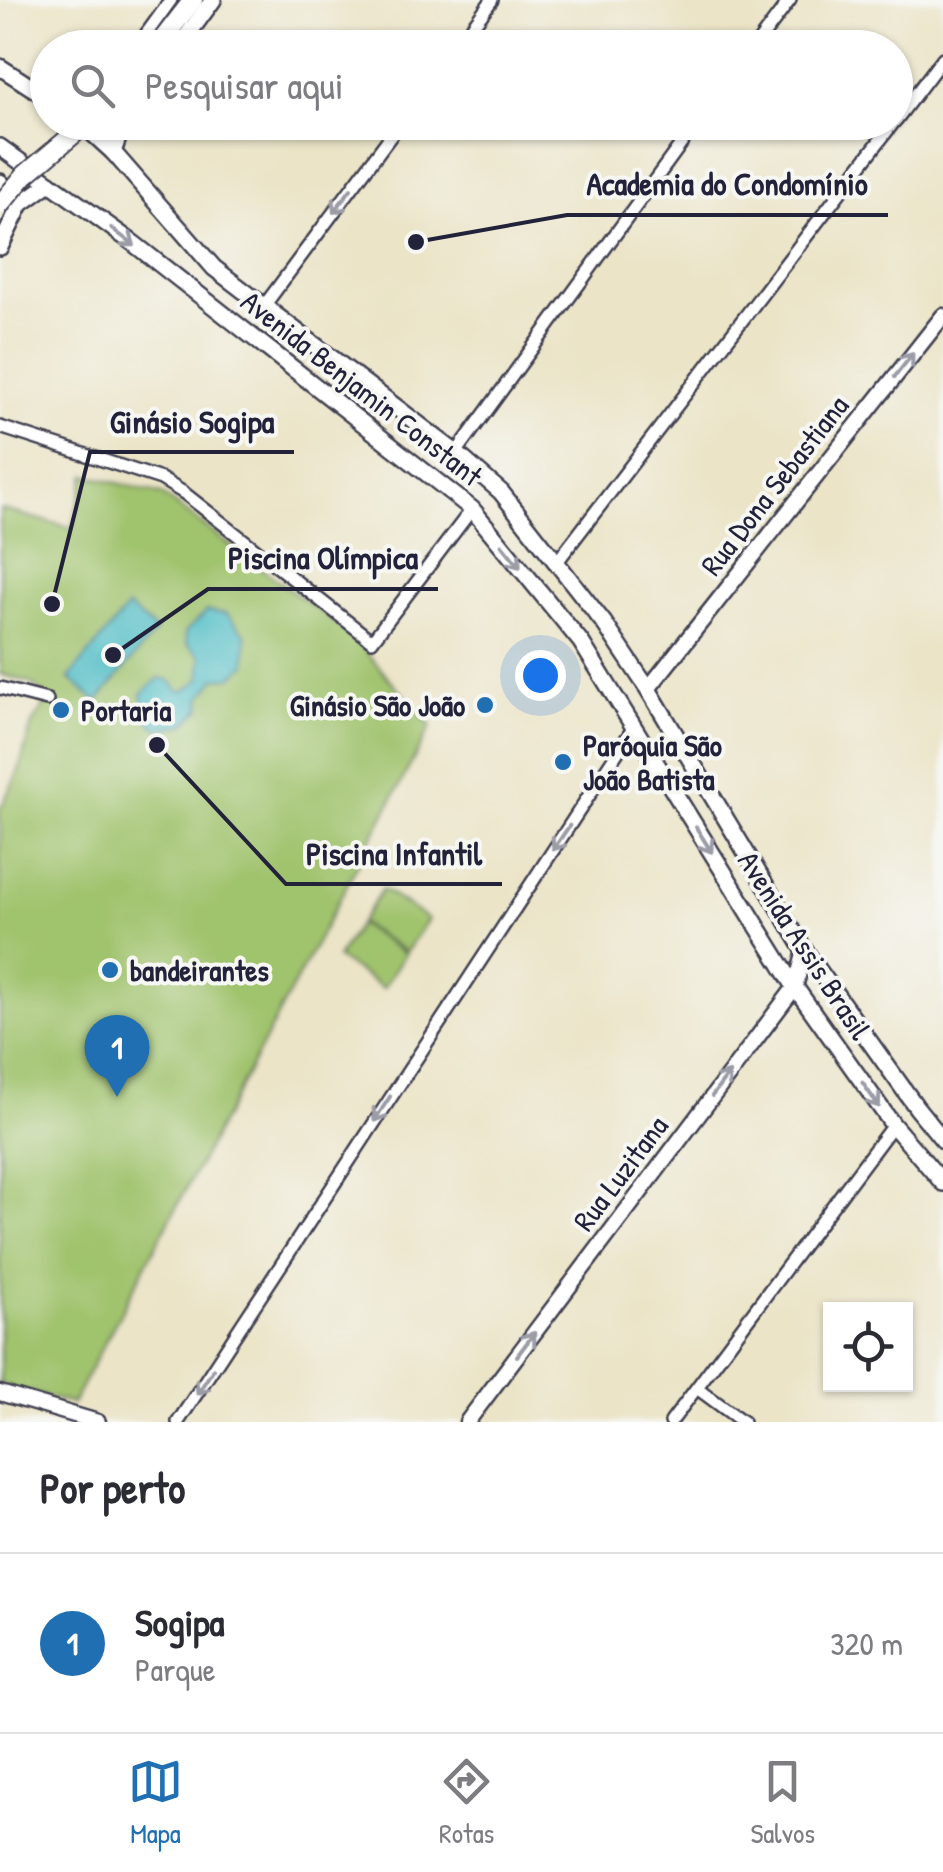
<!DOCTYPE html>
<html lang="pt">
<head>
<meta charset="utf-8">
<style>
  :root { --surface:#fff; --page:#f2f2f3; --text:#2b2b33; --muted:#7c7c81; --line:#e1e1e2; --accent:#1f6fb2 }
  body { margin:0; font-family:"Patrick Hand",sans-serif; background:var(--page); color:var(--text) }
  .controls { position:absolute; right:30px; bottom:30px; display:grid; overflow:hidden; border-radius:0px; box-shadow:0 2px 8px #0004 }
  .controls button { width:90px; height:90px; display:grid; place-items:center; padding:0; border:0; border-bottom:2px solid var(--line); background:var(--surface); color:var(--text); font:50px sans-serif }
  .you { position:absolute; left:540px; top:675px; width:35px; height:35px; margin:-25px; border:8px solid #fff; border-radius:50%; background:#1a73e8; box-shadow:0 0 0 15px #1a73e833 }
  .badge { display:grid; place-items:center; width:65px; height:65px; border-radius:50%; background:var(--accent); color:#fff; font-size:32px; font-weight:700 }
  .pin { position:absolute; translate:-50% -82px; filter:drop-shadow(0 2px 5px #0008) }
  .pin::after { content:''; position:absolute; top:52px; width:35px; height:30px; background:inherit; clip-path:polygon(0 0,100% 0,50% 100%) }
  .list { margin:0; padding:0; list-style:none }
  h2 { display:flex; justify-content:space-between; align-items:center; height:130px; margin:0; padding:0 40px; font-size:42px }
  h2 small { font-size:32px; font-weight:400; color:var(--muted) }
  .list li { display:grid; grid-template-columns:65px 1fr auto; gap:30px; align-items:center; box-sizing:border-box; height:180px; padding:0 40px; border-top:2px solid var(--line) }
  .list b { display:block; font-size:38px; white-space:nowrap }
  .list p { margin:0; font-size:32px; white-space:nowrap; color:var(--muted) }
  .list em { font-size:32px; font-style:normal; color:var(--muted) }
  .icon { flex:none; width:55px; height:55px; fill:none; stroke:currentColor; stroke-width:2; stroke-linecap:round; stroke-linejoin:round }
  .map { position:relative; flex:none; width:943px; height:1422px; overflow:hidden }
  .search { position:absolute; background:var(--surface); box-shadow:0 2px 8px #0004; left:30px; right:30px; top:30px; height:110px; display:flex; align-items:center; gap:25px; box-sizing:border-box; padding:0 35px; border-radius:55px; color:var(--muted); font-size:38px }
  .sheet { height:310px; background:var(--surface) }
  nav { display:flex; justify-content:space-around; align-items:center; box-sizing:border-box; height:140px; border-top:2px solid var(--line); background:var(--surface); font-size:28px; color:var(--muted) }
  nav a { display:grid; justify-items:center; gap:5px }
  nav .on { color:var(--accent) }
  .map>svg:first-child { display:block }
  .green { fill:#a0c36d; stroke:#617254; stroke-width:2.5 }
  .water { fill:#4fbdc6; stroke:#387080; stroke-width:2.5 }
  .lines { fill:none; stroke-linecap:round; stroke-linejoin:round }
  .minor-casing { stroke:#403f50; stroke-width:16 }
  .tertiary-casing { stroke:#403f50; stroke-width:19 }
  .secondary-casing { stroke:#403f50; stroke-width:20 }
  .primary-casing { stroke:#403f50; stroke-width:22 }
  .minor { stroke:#fff; stroke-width:11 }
  .tertiary { stroke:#fff; stroke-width:14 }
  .secondary { stroke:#fff; stroke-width:15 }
  .primary { stroke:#fff; stroke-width:18 }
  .primary-bridge-casing { stroke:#403f50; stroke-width:22; stroke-linecap:butt }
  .primary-bridge { stroke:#fff; stroke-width:18 }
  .oneway { stroke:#9c9ca7 }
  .poi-dot { fill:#1f6fb2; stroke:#f6f6f2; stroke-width:4 }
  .labels { text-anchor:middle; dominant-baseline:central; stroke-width:8; stroke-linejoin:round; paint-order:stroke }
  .street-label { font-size:30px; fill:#22223b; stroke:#f6f6f2 }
  .poi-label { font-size:30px; font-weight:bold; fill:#22223b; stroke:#f6f6f2; text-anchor:start }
  .leader { fill:none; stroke:#22223b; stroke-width:4 }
  .callout-dot { fill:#22223b; stroke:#f6f6f2; stroke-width:4 }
  .callout-label { font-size:32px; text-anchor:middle; font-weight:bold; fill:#22223b; stroke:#f6f6f2; stroke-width:8; stroke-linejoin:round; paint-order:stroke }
</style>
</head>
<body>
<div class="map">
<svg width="943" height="1422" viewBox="0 0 943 1422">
  <rect width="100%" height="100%" fill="#f6f6f2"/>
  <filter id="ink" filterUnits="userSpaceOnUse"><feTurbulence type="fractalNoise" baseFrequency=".01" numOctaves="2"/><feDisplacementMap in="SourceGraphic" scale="20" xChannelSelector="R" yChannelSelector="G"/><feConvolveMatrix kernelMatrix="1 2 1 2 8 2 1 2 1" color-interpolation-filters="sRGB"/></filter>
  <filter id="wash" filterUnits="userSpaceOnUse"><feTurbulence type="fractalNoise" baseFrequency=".0048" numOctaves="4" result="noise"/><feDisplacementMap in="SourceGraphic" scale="40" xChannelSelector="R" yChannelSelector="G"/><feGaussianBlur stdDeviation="2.25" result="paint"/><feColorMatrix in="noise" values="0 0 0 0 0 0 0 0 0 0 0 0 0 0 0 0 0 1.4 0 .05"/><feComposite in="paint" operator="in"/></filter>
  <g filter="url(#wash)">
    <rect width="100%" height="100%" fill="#ebe4c7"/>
    <g class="green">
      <path d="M 86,475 L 161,494 L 350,634 L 431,726 L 72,1404 L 0,1384 L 0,809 L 18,773 L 32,724 L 49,698 L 29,682 L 0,674 L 0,509 L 72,528 Z"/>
      <path d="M 382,889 L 428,919 L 406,952 L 360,923 Z"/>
      <path d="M 359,924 L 405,954 L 383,988 L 337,958 Z"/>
    </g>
    <g class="water">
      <path d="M 128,607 L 156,631 L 97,702 L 69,678 Z"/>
      <path d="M 207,611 L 227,614 L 246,635 L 246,665 L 232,677 L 216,678 L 201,698 L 202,707 L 184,725 L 159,729 C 143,720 143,709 142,693 L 159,678 L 170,680 L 178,690 L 185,691 L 201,678 L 201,656 L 187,644 L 185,632 Z"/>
    </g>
  </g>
  <g filter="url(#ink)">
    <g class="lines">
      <g class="minor-casing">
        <g id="minor">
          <path d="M 602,46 L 604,48"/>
          <path d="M 136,48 L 171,0"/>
          <path d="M 456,48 L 492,0"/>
          <path d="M 754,48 L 790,0"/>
          <path d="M 896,120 L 943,58"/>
          <path d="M 264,306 L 401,122"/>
          <path d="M 0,427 L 161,479 L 184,493 L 372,641 L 472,509"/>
          <path d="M 456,453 L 697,122"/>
          <path d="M 557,562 L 894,122"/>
          <path d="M 0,688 L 47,700"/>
          <path d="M 697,1388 L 743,1422"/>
          <path d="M 178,1422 L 634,727"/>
          <path d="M 671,1422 L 893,1125"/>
        </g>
      </g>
      <g class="tertiary-casing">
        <g id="tertiary">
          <path d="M 648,689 L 943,316"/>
          <path d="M 0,1393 L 98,1422"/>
          <path d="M 467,1422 L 795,987 L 805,951"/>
        </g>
      </g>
      <g class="secondary-casing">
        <g id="secondary">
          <path d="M 178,48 L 213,0"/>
          <path d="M 0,67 L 48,98"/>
          <path d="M 80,122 L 113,152 L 214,268 L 456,453 L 501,492 L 604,623 L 648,689 L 805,951 L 917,1108 L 943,1140"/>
          <path d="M 0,147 L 133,243 L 472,509 L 581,642 L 795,987 L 893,1125 L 943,1183"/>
          <path d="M 113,152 L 124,122"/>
          <path d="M 0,182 L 18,201"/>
          <path d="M 0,247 L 21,204 L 50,183"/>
        </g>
      </g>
      <g class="primary-casing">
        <path id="primary" d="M 156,48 L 193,0"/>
      </g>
      <use href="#minor" class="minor"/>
      <use href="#tertiary" class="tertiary"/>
      <use href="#secondary" class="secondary"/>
      <use href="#primary" class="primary"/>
      <g class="primary-bridge-casing">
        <path id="primary-bridge" d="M 0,205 L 25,175 L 88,122"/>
      </g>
      <use href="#primary-bridge" class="primary-bridge"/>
    </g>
    <defs><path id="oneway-shaft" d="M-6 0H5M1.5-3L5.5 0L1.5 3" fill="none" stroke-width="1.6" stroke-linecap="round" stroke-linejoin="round" transform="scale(2.5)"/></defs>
    <g class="oneway">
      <use href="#oneway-shaft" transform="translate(342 201) rotate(127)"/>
      <use href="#oneway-shaft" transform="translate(123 237) rotate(37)"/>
      <use href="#oneway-shaft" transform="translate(904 365) rotate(-52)"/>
      <use href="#oneway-shaft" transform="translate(511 556) rotate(51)"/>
      <use href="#oneway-shaft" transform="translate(561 838) rotate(124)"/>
      <use href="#oneway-shaft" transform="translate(704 840) rotate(58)"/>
      <use href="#oneway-shaft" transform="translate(721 1084) rotate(-53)"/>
      <use href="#oneway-shaft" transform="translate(871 1095) rotate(55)"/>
      <use href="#oneway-shaft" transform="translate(382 1109) rotate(123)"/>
      <use href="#oneway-shaft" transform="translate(526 1344) rotate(-53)"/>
      <use href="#oneway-shaft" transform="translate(205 1382) rotate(123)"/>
    </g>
  </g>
  <g class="poi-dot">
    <circle cx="485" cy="705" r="10"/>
    <circle cx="61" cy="710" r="10"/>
    <circle cx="563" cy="762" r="10"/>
    <circle cx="110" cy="970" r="10"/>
  </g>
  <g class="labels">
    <g class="street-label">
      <text transform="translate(362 388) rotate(38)">Avenida Benjamin Constant</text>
      <text transform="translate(774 485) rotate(-52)">Rua Dona Sebastiana</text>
      <text transform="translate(805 945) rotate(57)">Avenida Assis Brasil</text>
      <text transform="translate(620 1173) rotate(-53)">Rua Luzitana</text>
    </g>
    <g class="poi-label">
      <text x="465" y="705" text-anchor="end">Ginásio São João</text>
      <text x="81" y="710">Portaria</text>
      <text x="583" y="745">Paróquia São<tspan x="583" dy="34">João Batista</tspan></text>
      <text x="130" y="970">bandeirantes</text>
    </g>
  </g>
  <path class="leader" d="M416 242L567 215H888M52 604L90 452H294M113 655L208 589H438M157 745L286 884H502"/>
  <g class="callout-dot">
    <circle cx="416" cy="242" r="10"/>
    <circle cx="52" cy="604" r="10"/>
    <circle cx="113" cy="655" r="10"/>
    <circle cx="157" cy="745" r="10"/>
  </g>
  <g class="callout-label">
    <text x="727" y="195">Academia do Condomínio</text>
    <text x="192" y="433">Ginásio Sogipa</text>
    <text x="323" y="569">Piscina Olímpica</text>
    <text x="394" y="865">Piscina Infantil</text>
  </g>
</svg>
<div class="controls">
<button><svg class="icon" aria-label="locate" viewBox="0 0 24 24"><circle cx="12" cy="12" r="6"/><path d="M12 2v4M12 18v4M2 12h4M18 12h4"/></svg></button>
</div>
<div class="you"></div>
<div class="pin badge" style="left:117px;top:1097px">1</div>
<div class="search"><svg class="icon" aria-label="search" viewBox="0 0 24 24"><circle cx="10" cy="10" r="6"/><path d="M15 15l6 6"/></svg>Pesquisar aqui</div>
</div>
<section class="sheet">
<h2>Por perto<small></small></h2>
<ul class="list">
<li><span class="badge">1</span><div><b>Sogipa</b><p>Parque</p></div><em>320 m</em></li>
</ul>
</section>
<nav>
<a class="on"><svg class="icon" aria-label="map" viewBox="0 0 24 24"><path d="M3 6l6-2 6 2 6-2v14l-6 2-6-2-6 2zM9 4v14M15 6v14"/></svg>Mapa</a>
<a><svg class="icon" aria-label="directions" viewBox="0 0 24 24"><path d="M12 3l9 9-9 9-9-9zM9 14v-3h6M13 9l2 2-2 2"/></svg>Rotas</a>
<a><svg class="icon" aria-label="saved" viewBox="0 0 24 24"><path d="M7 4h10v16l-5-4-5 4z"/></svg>Salvos</a>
</nav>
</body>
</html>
